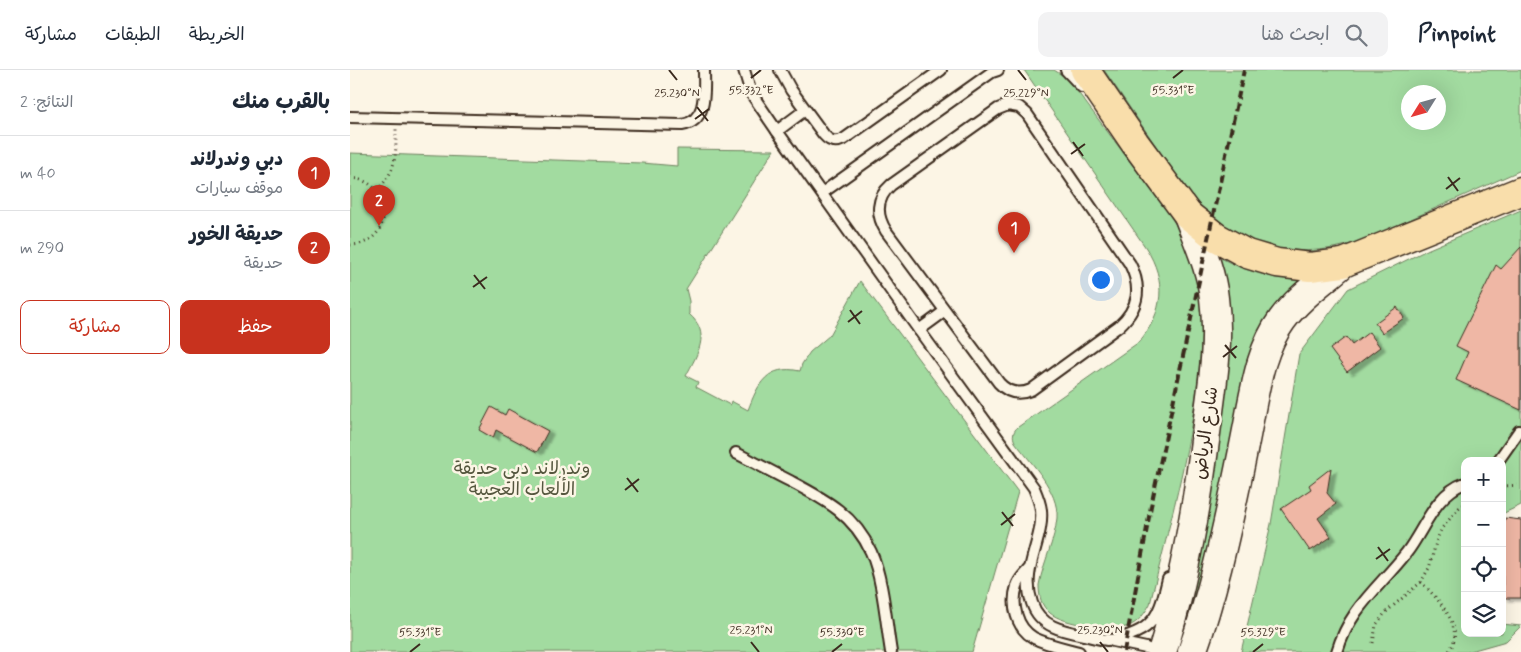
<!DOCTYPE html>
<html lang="ar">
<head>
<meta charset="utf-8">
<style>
  :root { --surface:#fff; --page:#f2f2f3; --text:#1f2937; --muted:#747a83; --line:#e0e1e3; --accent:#c8321e }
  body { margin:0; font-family:Mynerve,"Playpen Sans Arabic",sans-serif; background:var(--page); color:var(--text); direction:rtl }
  .controls { position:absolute; right:15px; bottom:15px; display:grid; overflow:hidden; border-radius:10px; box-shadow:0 5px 20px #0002 }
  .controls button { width:45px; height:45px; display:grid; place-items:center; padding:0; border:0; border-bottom:1px solid var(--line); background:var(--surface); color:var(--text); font:25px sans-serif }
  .compass { position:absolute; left:1051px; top:15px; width:45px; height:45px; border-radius:50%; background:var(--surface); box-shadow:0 5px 20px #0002; rotate:233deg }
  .you { position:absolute; left:750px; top:209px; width:18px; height:18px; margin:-12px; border:4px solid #fff; border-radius:50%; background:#1a73e8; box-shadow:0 0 0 8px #1a73e833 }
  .badge { display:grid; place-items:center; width:32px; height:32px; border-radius:50%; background:var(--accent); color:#fff; font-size:16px; font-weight:700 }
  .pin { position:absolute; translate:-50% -41px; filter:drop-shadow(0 1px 2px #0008) }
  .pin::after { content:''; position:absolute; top:26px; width:18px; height:15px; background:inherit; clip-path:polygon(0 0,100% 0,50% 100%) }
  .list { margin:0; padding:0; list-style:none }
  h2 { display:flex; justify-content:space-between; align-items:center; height:65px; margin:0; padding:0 20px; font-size:21px }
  h2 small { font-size:16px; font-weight:400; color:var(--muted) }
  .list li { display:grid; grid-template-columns:32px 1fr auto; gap:15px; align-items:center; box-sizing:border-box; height:75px; padding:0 20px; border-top:1px solid var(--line) }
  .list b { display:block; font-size:19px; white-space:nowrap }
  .list p { margin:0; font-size:16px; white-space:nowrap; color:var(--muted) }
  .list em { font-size:16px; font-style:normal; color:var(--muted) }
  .actions { display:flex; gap:10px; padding:15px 20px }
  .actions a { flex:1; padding:11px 0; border:1px solid var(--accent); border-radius:10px; text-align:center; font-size:18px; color:var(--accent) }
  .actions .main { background:var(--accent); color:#fff }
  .icon { flex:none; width:28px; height:28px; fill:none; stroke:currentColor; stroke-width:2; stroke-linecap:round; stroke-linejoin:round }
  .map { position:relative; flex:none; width:1171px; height:582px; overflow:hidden; direction:ltr }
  header { display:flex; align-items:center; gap:30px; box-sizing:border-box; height:70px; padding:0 25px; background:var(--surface); border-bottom:1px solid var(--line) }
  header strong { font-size:24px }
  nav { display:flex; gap:28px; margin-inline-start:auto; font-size:18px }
  .search { width:350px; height:45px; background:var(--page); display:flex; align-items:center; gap:12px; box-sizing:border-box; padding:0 18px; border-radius:10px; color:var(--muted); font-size:19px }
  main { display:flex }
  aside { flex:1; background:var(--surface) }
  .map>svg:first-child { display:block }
  .green { fill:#a2dba0; stroke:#6e825f; fill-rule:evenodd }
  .building { fill:#efb7a5; stroke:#3b2a1e; filter:url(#shadow) }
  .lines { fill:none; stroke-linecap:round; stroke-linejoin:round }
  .service-casing { stroke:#3b2a1e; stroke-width:14 }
  .secondary-casing { stroke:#3b2a1e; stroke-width:31 }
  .motorway-casing { stroke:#3b2a1e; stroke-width:31 }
  .path { stroke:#3b2a1e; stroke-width:3; stroke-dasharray:1 4; stroke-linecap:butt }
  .service { stroke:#fcf5e5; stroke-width:10 }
  .secondary { stroke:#fcf5e5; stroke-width:28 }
  .motorway { stroke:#f9deab; stroke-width:28 }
  .rail { stroke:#3b2a1e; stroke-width:4; stroke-dasharray:8 4; stroke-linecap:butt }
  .ticks { fill:none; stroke:#3b2a1e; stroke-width:2 }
  .labels { text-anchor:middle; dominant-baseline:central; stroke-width:5; stroke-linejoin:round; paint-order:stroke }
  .street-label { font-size:18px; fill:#3b2a1e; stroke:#fcf5e5 }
  .park-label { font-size:18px; fill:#55563e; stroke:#fcf5e5 }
  .ticks-label { font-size:12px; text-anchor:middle; fill:#3b2a1e; stroke:#fcf5e5; stroke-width:5; stroke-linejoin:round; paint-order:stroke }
</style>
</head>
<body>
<header>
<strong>Pinpoint</strong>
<div class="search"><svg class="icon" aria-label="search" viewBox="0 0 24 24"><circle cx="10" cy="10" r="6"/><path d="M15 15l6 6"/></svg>ابحث هنا</div>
<nav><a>الخريطة</a><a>الطبقات</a><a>مشاركة</a></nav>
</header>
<main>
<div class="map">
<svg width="1171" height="582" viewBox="0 0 1171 582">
  <defs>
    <filter id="shadow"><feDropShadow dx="5.5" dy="3" stdDeviation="1" flood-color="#0004"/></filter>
  </defs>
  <rect width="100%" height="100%" fill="#fcf5e5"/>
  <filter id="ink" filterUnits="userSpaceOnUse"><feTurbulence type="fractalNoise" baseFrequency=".02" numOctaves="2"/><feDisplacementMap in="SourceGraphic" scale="10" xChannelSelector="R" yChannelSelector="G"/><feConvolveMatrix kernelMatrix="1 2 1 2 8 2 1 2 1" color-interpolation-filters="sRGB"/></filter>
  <g filter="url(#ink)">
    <g class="green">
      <path d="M 674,0 L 704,0 L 718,9 L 820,145 C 834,168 844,193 849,219 C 854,248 851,278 848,307 C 840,384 818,459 800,534 C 795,543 789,552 779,556 C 765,562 712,554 700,543 C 691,536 689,526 689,515 C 693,493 705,470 707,448 C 709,421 681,393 665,372 C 662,366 663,361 668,357 L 789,272 C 814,242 817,211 796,178 Z"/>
      <path d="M 754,0 L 1171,0 L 1171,100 L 1014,170 C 943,194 885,177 836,120 ZM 1058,22 L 1088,22 L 1088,52 L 1058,52 Z"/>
      <path d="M 327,79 L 424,80 L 336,219 L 339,231 L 339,244 C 362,264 347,284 336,306 L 348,312 L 346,317 L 380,335 L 381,331 L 398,340 C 408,314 417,294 450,301 L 452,294 L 460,282 L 480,265 L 510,211 L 668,422 L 622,582 L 0,582 L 0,83 L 292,93 L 327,96 Z"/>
      <path d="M 1171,140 L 1171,435 L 1152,444 L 1152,391 L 1115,391 L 1115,563 L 1152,563 L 1152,554 L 1171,556 L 1156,571 L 1117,582 L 891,582 L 921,454 L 949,284 L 998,219 L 1079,179 Z"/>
      <path d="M 869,187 C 895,201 921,209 951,210 L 941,220 L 864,460 L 833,573 L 826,571 L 874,206 Z"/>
    </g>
    <g class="building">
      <path d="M 1171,177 L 1171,340 L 1106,310 L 1118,282 L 1106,276 L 1146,195 L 1151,199 Z"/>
      <path d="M 1047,237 L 1054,248 L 1032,263 L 1025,253 Z"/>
      <path d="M 1019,262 L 1030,277 L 997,302 L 980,279 L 996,267 L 1002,275 Z"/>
      <path d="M 141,337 L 155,345 L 158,339 L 198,361 L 187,382 L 146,360 L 143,368 L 129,360 Z"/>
      <path d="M 981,398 L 977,423 L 986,434 L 968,448 L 981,467 L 960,481 L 931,439 L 961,419 L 959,415 Z"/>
      <path d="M 1155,448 L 1171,450 L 1171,528 L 1153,528 L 1152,465 L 1153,465 Z"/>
    </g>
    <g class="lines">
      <g class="service-casing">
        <g id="service">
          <path d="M 394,0 L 401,23 L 427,61 L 569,260 L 684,418 C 687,425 690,432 691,440 C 694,471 670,499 682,533 C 690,557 713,561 734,565 C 741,567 749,569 757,570 C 769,570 790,563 799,554 C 811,543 814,524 818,509"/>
          <path d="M 430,0 L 441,20 L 474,65 C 480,72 486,73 494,69 L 591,0"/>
          <path d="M 716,0 L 732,17"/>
          <path d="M 658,35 L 669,37 L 677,44 L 780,194 C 792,218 789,238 769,256 L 681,320 C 669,325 658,323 649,313 L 536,161 C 526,145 526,128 541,115 L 648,39 Z"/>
          <path d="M 0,47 L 332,55 C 358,51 354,21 354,0"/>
          <path d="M 427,61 L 455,40"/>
          <path d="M 472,123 L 642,2 L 648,0"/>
          <path d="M 569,260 L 595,241"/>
          <path d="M 386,383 C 404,392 422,402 440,411 C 474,429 504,444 521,482 C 533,509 536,552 541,582"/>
          <path d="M 1148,391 L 1169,361"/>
          <path d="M 678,500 C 674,505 669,509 667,516 C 661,534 666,558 684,568 C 698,575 714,578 729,582"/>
          <path d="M 763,571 L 796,578 L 805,582"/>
          <path d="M 987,582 C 1000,537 1030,517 1057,482 C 1075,458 1085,424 1115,413"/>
        </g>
      </g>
      <g class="secondary-casing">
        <g id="secondary">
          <path d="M 812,582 C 834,513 847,436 856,363 C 862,318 870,273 864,228 C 861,199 848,172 838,145"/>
          <path d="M 842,582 C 862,526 875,467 887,410 C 892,386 897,362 901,339 C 907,308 913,276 932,250 C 949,227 973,211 993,193"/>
        </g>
      </g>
      <g class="motorway-casing">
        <path id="motorway" d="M 735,0 L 785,73 L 838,145 L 866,167 L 897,184 L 927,193 L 960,197 L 993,193 L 1171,121"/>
      </g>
      <g class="path">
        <path d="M 0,108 C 45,110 45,175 0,175"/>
        <path d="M 27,120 C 47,101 46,85 46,59"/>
        <path d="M 1152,416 L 1171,415"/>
        <path d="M 1071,512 C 1087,528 1118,559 1098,582"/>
        <path d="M 1023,573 L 1026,555 L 1035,543 L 1071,512 L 1079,498 L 1087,469 L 1092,458 L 1109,438 L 1115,434"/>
      </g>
      <use href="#service" class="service"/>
      <use href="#secondary" class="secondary"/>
      <use href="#motorway" class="motorway"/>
      <path class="rail" d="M 774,582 L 801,436 L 894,0"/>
    </g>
  </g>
  <path class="ticks" d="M 319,0 L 327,10M 668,0 L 676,10M 401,8 L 411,0M 823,8 L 833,0M 347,37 L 358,51M 345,49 L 359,39M 723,72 L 733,86M 721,84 L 735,74M 1098,107 L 1108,121M 1096,119 L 1110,108M 124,205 L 135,219M 123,217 L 137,207M 500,240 L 510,254M 498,252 L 512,241M 875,275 L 886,288M 873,287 L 887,276M 277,408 L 288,422M 275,420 L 289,409M 652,442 L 663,456M 651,455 L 665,444M 1028,477 L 1038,491M 1026,489 L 1040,479M 401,572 L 409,582M 750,572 L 758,582M 60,582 L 70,574M 482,582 L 492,574M 903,582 L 913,574"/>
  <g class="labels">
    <g class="street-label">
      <text transform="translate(856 363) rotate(-82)">شارع الرياض</text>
    </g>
    <g class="park-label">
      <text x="172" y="399">وندرلاند دبي حديقة<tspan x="172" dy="21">الألعاب العجيبة</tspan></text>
    </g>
  </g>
  <g class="ticks-label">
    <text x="401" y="24">55.332°E</text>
    <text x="823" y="24">55.331°E</text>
    <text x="327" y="27">25.230°N</text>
    <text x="676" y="27">25.229°N</text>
    <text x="401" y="564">25.231°N</text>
    <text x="750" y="564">25.230°N</text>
    <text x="70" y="566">55.331°E</text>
    <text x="492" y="566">55.330°E</text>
    <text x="913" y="566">55.329°E</text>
  </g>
</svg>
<div class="controls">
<button>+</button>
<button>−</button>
<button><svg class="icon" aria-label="locate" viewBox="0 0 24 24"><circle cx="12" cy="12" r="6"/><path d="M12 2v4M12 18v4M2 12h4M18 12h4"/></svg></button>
<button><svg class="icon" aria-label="layers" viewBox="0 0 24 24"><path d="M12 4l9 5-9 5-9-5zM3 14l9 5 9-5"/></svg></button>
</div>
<svg class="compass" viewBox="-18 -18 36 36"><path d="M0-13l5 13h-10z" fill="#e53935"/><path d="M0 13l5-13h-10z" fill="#747a83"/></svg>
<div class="you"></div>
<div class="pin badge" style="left:664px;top:183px">1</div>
<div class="pin badge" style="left:29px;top:156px">2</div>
</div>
<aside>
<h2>بالقرب منك<small>النتائج: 2</small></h2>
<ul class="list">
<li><span class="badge">1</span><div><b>دبي وندرلاند</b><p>موقف سيارات</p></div><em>40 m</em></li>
<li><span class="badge">2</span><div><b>حديقة الخور</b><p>حديقة</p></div><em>290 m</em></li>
</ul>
<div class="actions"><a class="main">حفظ</a><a>مشاركة</a></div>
</aside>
</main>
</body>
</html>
